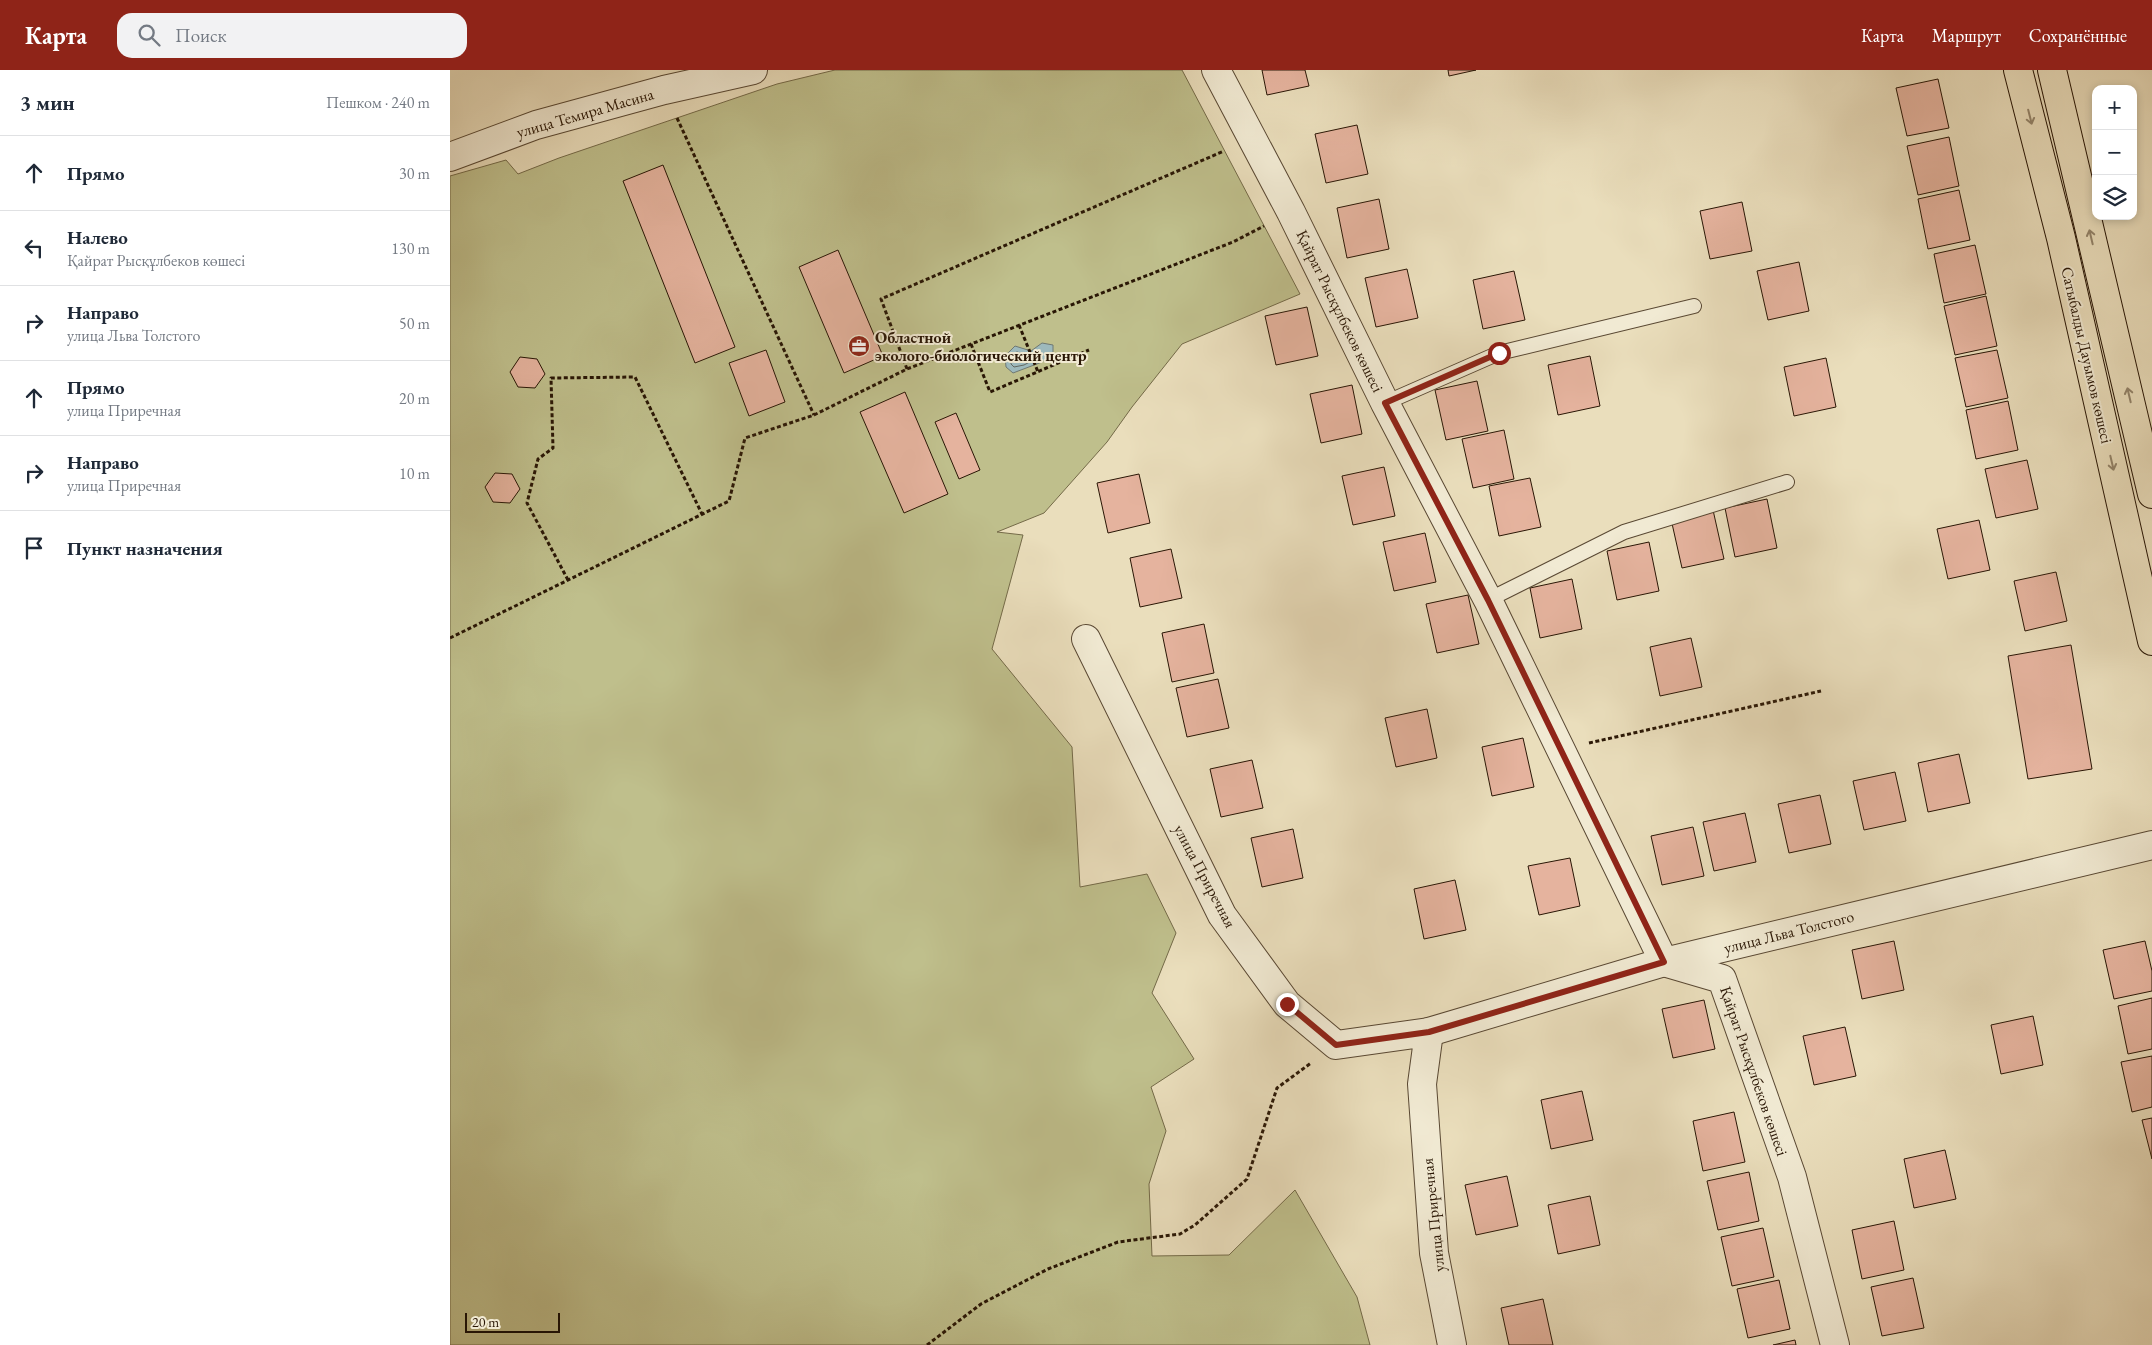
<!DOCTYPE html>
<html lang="ru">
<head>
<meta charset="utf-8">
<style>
  :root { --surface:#fff; --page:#f2f2f3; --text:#1f2937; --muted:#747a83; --line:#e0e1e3; --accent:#8f2418 }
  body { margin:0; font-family:"EB Garamond",serif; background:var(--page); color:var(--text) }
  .controls { position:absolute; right:15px; top:15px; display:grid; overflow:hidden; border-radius:10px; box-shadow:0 2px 8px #0003 }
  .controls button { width:45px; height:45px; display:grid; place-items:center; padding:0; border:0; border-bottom:1px solid var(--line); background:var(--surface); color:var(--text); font:25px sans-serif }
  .scale { position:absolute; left:15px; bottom:12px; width:95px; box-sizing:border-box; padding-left:5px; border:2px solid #291605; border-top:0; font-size:14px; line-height:18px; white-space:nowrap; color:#291605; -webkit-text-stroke:4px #f1ead3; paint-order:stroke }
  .stop { position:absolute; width:15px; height:15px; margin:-11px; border:4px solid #8f2418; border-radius:50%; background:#fff }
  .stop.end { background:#8f2418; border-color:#fff; box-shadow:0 1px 5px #0008 }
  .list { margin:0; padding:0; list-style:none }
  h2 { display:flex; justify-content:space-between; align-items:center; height:65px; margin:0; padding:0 20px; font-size:21px }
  h2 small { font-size:16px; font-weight:400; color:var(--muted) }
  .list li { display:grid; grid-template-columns:32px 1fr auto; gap:15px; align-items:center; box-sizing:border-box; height:75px; padding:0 20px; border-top:1px solid var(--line) }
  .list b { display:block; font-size:19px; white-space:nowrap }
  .list p { margin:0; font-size:16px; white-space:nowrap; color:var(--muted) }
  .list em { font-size:16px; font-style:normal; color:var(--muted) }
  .icon { flex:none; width:28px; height:28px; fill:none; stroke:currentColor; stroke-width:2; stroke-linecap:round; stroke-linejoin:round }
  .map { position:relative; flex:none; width:1702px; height:1275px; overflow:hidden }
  header { display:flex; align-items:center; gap:30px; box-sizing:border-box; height:70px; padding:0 25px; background:var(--accent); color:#fff }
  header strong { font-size:24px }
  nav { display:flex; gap:28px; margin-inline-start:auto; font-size:18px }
  .search { width:350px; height:45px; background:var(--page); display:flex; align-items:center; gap:12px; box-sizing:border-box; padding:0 18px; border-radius:15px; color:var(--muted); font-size:19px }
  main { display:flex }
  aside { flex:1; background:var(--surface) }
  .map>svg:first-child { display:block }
  .green { fill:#bfbf8c; stroke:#746a48 }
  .water { fill:#9db9bc; stroke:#6f7873 }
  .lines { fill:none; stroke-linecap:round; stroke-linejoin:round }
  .shore { stroke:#636860; stroke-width:1 }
  .building { fill:#e5b39e; stroke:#291605 }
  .service-casing { stroke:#594833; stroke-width:16 }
  .minor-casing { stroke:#594833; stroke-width:30 }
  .primary-casing { stroke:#291605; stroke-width:30 }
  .path { stroke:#291605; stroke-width:3; stroke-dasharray:4 2.5; stroke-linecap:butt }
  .service { stroke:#f1ead3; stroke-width:14 }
  .minor { stroke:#f1ead3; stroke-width:28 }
  .primary { stroke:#eadebc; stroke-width:28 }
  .oneway { stroke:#93846a }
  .route { stroke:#8f2418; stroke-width:6 }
  .labels { text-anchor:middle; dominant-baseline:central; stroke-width:4; stroke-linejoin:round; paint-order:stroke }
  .street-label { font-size:16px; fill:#291605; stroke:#f1ead3 }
  .poi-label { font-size:16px; font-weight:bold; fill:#291605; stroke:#f1ead3; text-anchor:start }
</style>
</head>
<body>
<header>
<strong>Карта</strong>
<div class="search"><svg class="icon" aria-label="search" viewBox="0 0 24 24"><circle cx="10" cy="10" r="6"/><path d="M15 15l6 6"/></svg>Поиск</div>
<nav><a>Карта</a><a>Маршрут</a><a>Сохранённые</a></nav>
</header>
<main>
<aside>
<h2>3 мин<small>Пешком · 240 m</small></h2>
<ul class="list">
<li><svg class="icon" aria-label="ahead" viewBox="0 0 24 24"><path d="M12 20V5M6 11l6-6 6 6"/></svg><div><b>Прямо</b></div><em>30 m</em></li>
<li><svg class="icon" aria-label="left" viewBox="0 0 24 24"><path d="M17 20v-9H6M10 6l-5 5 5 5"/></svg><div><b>Налево</b><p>Қайрат Рысқұлбеков көшесі</p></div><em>130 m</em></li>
<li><svg class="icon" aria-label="right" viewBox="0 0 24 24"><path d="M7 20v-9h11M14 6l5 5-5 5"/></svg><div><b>Направо</b><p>улица Льва Толстого</p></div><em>50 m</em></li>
<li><svg class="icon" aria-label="ahead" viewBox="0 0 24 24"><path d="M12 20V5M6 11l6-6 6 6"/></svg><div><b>Прямо</b><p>улица Приречная</p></div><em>20 m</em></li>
<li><svg class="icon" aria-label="right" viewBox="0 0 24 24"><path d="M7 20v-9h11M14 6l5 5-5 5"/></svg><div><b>Направо</b><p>улица Приречная</p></div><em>10 m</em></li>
<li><svg class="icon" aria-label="arrive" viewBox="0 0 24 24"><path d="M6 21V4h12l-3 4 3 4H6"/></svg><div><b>Пункт назначения</b></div></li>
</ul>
</aside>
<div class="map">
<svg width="1702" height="1275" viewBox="0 0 1702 1275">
  <rect width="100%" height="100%" fill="#eadebc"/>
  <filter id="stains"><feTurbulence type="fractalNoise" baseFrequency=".004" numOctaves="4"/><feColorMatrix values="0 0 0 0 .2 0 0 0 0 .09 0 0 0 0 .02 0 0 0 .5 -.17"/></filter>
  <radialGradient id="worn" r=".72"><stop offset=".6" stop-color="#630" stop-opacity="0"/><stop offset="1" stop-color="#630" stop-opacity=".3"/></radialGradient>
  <path class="green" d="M 385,0 L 732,0 L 850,224 L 732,274 L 682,337 L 657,372 L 594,443 L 547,462 L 573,465 L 542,579 L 622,677 L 630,817 L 697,804 L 726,863 L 702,923 L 744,989 L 701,1017 L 716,1061 L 699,1114 L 702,1186 L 779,1185 L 845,1120 L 907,1227 L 920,1275 L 0,1275 L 0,106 L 56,90 L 68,104 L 109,88 L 327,14 Z"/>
  <path class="water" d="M 592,273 L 603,275 L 603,284 L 592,292 L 563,303 L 556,297 L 555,286 L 565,276 L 581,281 Z"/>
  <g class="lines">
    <path class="shore" d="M 567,282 L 580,286 L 587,284 L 589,287 L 574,295 L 564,297 L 561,294 L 561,288 Z"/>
  </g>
  <g class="building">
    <path d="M 812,0 L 855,0 L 859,16 L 817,25 Z"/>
    <path d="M 998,0 L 1026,0 L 999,6 Z"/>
    <path d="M 1488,9 L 1499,58 L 1457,66 L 1446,18 Z"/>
    <path d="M 907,55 L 918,104 L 876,113 L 865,64 Z"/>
    <path d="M 1499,67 L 1509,116 L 1468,125 L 1457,76 Z"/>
    <path d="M 213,95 L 285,277 L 245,293 L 173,111 Z"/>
    <path d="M 1509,120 L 1520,170 L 1478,179 L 1468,129 Z"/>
    <path d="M 929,129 L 939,179 L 897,188 L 887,138 Z"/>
    <path d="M 1292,132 L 1302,181 L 1260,189 L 1250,141 Z"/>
    <path d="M 1525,175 L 1536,224 L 1494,233 L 1484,184 Z"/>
    <path d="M 388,180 L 433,286 L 394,303 L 349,197 Z"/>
    <path d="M 1349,192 L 1359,241 L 1318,250 L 1307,201 Z"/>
    <path d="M 957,199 L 968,248 L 926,257 L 915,208 Z"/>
    <path d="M 1064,201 L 1075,250 L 1033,259 L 1023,210 Z"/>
    <path d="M 1536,226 L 1547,276 L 1505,285 L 1494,236 Z"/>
    <path d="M 857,237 L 868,286 L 826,295 L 815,246 Z"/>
    <path d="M 316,280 L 335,332 L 299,346 L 279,293 Z"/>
    <path d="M 1547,280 L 1558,328 L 1516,337 L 1505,288 Z"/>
    <path d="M 1140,286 L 1150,336 L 1108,345 L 1098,295 Z"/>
    <path d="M 70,287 L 87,289 L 95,304 L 85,318 L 68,317 L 60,302 Z"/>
    <path d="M 1376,288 L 1386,337 L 1344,346 L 1334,297 Z"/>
    <path d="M 1027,311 L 1038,361 L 996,370 L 985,320 Z"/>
    <path d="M 902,315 L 912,364 L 871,373 L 860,324 Z"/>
    <path d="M 455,322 L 498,424 L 454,443 L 410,342 Z"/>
    <path d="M 1558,331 L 1568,380 L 1526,389 L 1516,340 Z"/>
    <path d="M 506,343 L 530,400 L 509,409 L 485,352 Z"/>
    <path d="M 1054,360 L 1064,409 L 1023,418 L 1012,369 Z"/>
    <path d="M 1577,390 L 1588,439 L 1546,448 L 1535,399 Z"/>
    <path d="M 934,397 L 945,446 L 903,455 L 892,406 Z"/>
    <path d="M 45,403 L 62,404 L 70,419 L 60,433 L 43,432 L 35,417 Z"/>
    <path d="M 689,404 L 700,453 L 658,463 L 647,413 Z"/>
    <path d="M 1080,408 L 1091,457 L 1049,466 L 1039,416 Z"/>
    <path d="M 1317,429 L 1327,478 L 1285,487 L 1275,438 Z"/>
    <path d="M 1263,440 L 1274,489 L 1232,498 L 1221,449 Z"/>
    <path d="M 1529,450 L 1540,500 L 1498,509 L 1487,459 Z"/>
    <path d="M 975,463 L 986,512 L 944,521 L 933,472 Z"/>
    <path d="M 1199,472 L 1209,521 L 1167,530 L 1157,481 Z"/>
    <path d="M 721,479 L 732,528 L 690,537 L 680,488 Z"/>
    <path d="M 1606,502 L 1617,551 L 1575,561 L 1564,511 Z"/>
    <path d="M 1122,509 L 1132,559 L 1090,568 L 1080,518 Z"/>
    <path d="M 1018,525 L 1029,574 L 987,583 L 976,534 Z"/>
    <path d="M 754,554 L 764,603 L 722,612 L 712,563 Z"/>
    <path d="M 1241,568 L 1252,617 L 1210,626 L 1200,577 Z"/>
    <path d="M 1621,575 L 1642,699 L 1578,709 L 1558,586 Z"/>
    <path d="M 768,609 L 779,658 L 737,667 L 726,618 Z"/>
    <path d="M 977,639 L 987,688 L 946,697 L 935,648 Z"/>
    <path d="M 1073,668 L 1084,717 L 1042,726 L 1032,677 Z"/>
    <path d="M 1509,684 L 1520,733 L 1478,742 L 1468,693 Z"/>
    <path d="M 802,690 L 813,738 L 771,747 L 760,699 Z"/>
    <path d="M 1445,702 L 1456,751 L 1414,760 L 1403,711 Z"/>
    <path d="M 1370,725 L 1381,774 L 1339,783 L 1328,734 Z"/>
    <path d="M 1295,743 L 1306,792 L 1264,801 L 1253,752 Z"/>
    <path d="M 1243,757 L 1254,806 L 1212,815 L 1201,766 Z"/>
    <path d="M 843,759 L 853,808 L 812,817 L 801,768 Z"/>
    <path d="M 1120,788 L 1130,836 L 1089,845 L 1078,796 Z"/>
    <path d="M 1005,810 L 1016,860 L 974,869 L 964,819 Z"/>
    <path d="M 1444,871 L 1454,920 L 1412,929 L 1402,880 Z"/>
    <path d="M 1695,871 L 1702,901 L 1702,921 L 1664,929 L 1653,880 Z"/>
    <path d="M 1702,928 L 1702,979 L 1678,984 L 1668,936 Z"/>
    <path d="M 1254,930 L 1265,979 L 1223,988 L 1212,939 Z"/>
    <path d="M 1583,946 L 1593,995 L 1551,1004 L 1541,955 Z"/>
    <path d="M 1395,957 L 1406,1006 L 1364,1015 L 1353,966 Z"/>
    <path d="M 1702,986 L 1702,1037 L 1682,1042 L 1671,992 Z"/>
    <path d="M 1132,1021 L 1143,1070 L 1101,1079 L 1091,1030 Z"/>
    <path d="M 1284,1042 L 1295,1092 L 1253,1101 L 1243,1051 Z"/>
    <path d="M 1702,1048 L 1702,1089 L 1692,1050 Z"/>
    <path d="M 1495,1080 L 1506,1129 L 1464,1138 L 1454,1089 Z"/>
    <path d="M 1299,1102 L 1309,1151 L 1268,1160 L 1257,1111 Z"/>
    <path d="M 1057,1106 L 1068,1156 L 1026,1165 L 1015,1115 Z"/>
    <path d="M 1140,1126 L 1150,1175 L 1108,1184 L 1098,1135 Z"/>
    <path d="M 1444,1151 L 1454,1200 L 1412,1209 L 1402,1160 Z"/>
    <path d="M 1313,1158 L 1324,1207 L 1282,1216 L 1271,1167 Z"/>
    <path d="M 1463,1208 L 1474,1258 L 1432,1266 L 1421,1217 Z"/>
    <path d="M 1329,1210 L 1340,1259 L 1298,1268 L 1287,1219 Z"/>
    <path d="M 1093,1229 L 1103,1275 L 1059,1275 L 1051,1238 Z"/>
    <path d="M 1345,1270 L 1346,1275 L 1323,1275 Z"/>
  </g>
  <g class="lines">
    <g class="service-casing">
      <g id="service">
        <path d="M 935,333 L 1049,283 L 1244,236"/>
        <path d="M 1038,530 L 1174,462 L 1337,412"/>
      </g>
    </g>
    <g class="minor-casing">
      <g id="minor">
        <path d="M 766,0 L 841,142 L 935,333 L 1038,530 L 1214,892 L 1272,909 L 1342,1107 L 1385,1275"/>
        <path d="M 0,87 L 86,55 L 214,20 L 303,0"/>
        <path d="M 636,569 L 772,845 L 837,934 L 886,975 L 979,962 L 972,1014 L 984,1183 L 1002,1275"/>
        <path d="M 979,962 L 1214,892 L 1702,775"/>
      </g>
    </g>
    <g class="primary-casing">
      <g id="primary">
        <path d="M 1568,0 L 1611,168 L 1702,571"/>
        <path d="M 1602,0 L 1702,424"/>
      </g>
    </g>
    <g class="path">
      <path d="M 227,48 L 364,345"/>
      <path d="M 569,255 L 588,302"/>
      <path d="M 521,274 L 540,322 L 639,280"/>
      <path d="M 457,299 L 431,229 L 774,81"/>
      <path d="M 118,510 L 77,433 L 88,389 L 103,378 L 101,308 L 185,307 L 252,444"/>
      <path d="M 0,568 L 279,431 L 295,368 L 364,345 L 457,299 L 783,172 L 814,156"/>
      <path d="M 1139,673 L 1371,621"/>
      <path d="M 477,1275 L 531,1234 L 598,1199 L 668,1172 L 730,1164 L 745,1155 L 797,1109 L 827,1018 L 861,993"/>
    </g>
    <use href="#service" class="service"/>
    <use href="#minor" class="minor"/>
    <use href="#primary" class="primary"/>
  </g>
  <defs><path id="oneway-shaft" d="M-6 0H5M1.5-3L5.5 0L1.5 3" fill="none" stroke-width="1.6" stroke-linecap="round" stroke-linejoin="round" transform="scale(1.25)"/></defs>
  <g class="oneway">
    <use href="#oneway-shaft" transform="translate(1580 47) rotate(76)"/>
    <use href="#oneway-shaft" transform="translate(1641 167) rotate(-103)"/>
    <use href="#oneway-shaft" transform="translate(1679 325) rotate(-103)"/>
    <use href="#oneway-shaft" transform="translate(1662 393) rotate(77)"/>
  </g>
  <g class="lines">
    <path class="route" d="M 837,934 L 886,975 L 979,962 L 1214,892 L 1038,530 L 935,333 L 1049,283"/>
  </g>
  <defs>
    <g id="office-disc" transform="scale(1.125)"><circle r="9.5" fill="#8f2418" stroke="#f1ead3"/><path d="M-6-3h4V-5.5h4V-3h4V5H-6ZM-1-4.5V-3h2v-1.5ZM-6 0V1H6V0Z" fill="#fff"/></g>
  </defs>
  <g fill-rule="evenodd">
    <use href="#office-disc" x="409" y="276"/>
  </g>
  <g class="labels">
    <g class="street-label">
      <text transform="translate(135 43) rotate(-16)">улица Темира Масина</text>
      <text transform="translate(890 241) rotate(64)">Қайрат Рысқұлбеков көшесі</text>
      <text transform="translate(1637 285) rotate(77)">Сатыбалды Дауымов көшесі</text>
      <text transform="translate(755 806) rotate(62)">улица Приречная</text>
      <text transform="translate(1339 862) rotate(-14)">улица Льва Толстого</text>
      <text transform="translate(1304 1001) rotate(71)">Қайрат Рысқұлбеков көшесі</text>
      <text transform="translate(983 1145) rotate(-96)">улица Приречная</text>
    </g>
    <g class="poi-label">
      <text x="425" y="267">Областной<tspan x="425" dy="18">эколого-биологический центр</tspan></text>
    </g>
  </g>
  <rect width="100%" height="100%" filter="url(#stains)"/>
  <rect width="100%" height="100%" fill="url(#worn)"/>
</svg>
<div class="controls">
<button>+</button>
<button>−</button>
<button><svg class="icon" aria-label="layers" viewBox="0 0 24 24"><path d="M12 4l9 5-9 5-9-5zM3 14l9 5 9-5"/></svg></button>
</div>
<div class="scale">20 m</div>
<div class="stop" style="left:1049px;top:283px"></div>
<div class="stop end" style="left:837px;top:934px"></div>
</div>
</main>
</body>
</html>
